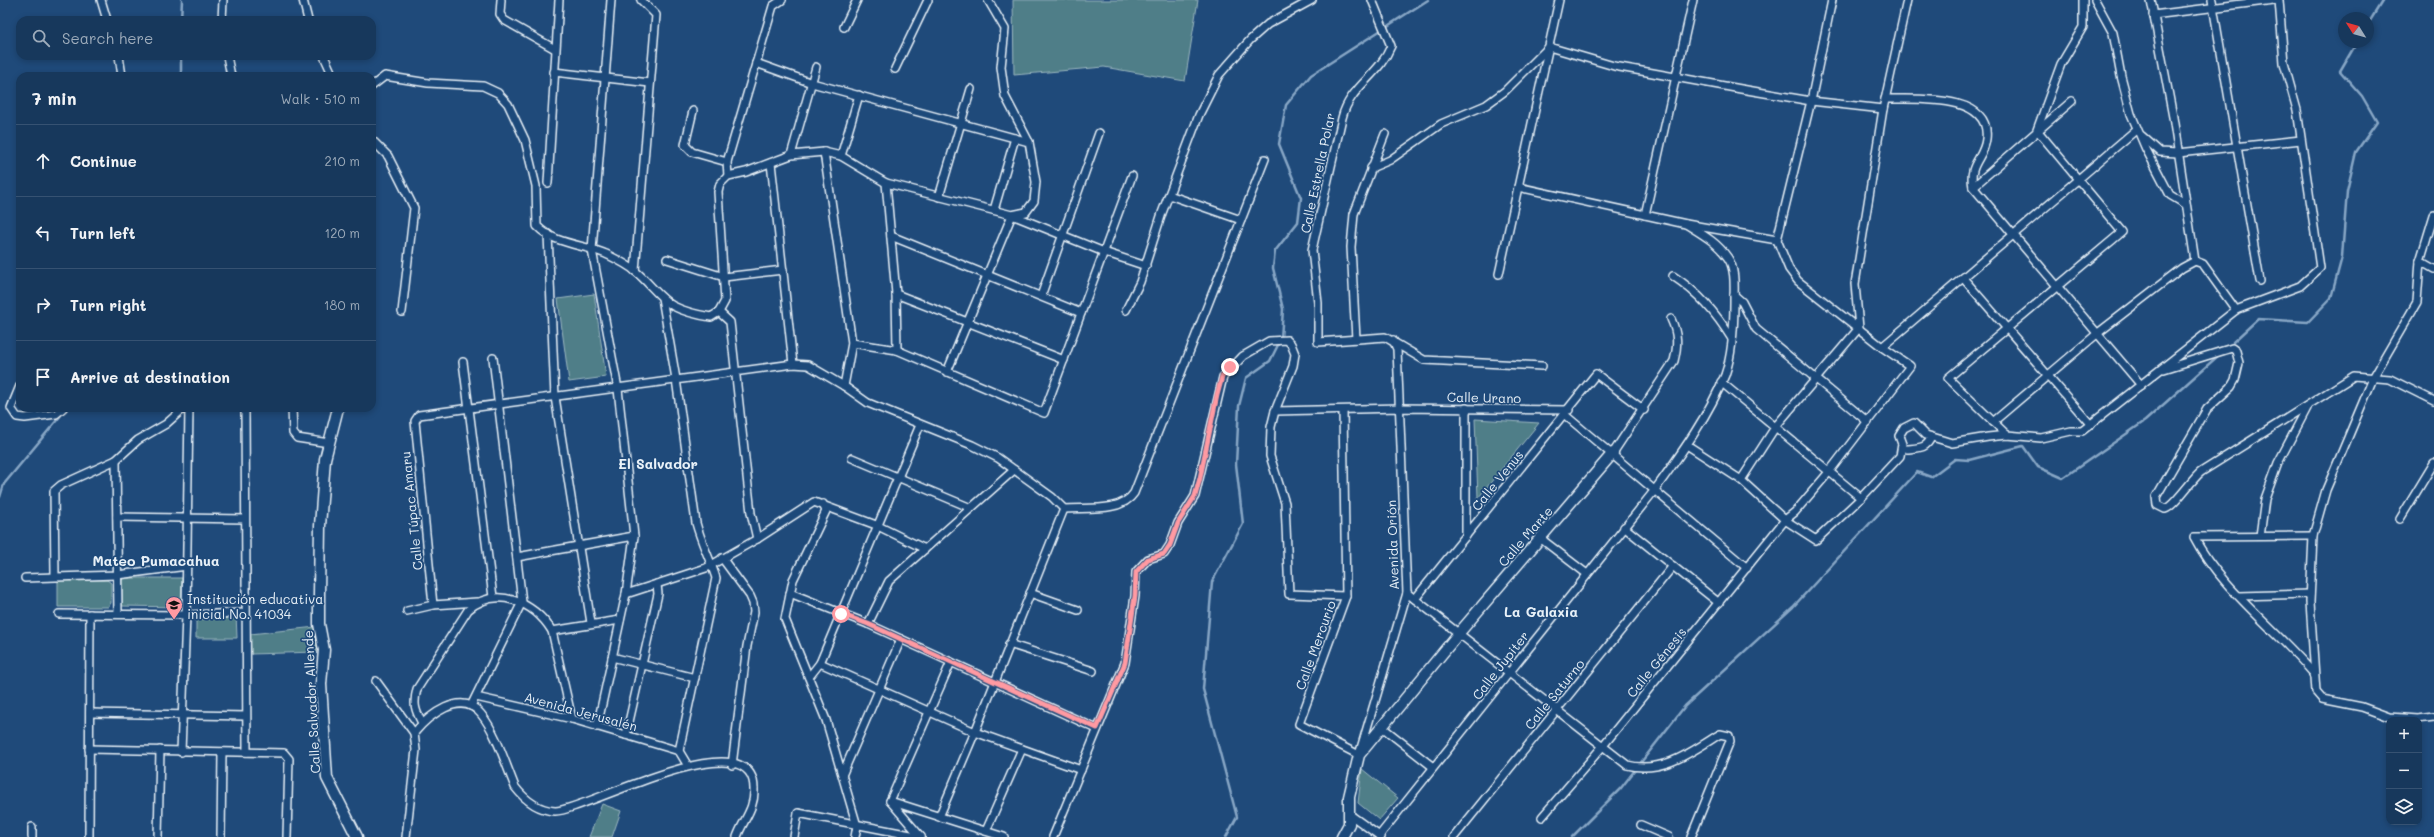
<!DOCTYPE html>
<html lang="en">
<head>
<meta charset="utf-8">
<style>
  :root { --surface:#17385c; --page:#203f62; --text:#f1f3f6; --muted:#9eacbb; --line:#365272 }
  body { margin:0; font-family:Mali,sans-serif; background:var(--page); color:var(--text) }
  .controls { position:absolute; right:12px; bottom:12px; display:grid; overflow:hidden; border-radius:8px; box-shadow:0 2px 6px #0003 }
  .controls button { width:36px; height:36px; display:grid; place-items:center; padding:0; border:0; border-bottom:1px solid var(--line); background:var(--surface); color:var(--text); font:20px sans-serif }
  .compass { position:absolute; left:2338px; top:12px; width:36px; height:36px; border-radius:50%; background:var(--surface); box-shadow:0 2px 6px #0003; rotate:307deg }
  .stop { position:absolute; width:12px; height:12px; margin:-9px; border:3px solid #ff9aa2; border-radius:50%; background:#fff }
  .stop.end { background:#ff9aa2; border-color:#fff; box-shadow:0 1px 4px #0008 }
  .list { margin:0; padding:0; list-style:none }
  h2 { display:flex; justify-content:space-between; align-items:center; height:52px; margin:0; padding:0 16px; font-size:17px }
  h2 small { font-size:13px; font-weight:400; color:var(--muted) }
  .list li { display:grid; grid-template-columns:26px 1fr auto; gap:12px; align-items:center; box-sizing:border-box; height:72px; padding:0 16px; border-top:1px solid var(--line) }
  .list b { display:block; font-size:15px; white-space:nowrap }
  .list em { font-size:13px; font-style:normal; color:var(--muted) }
  .icon { flex:none; width:22px; height:22px; fill:none; stroke:currentColor; stroke-width:2; stroke-linecap:round; stroke-linejoin:round }
  .map { position:relative; flex:none; width:2434px; height:837px; overflow:hidden }
  .search { position:absolute; background:var(--surface); box-shadow:0 2px 6px #0003; left:16px; top:16px; width:360px; height:44px; display:flex; align-items:center; gap:10px; box-sizing:border-box; padding:0 14px; border-radius:12px; color:var(--muted); font-size:15px }
  .panel { position:absolute; background:var(--surface); box-shadow:0 2px 6px #0003; left:16px; top:72px; width:360px; height:340px; border-radius:12px }
  .map>svg:first-child { display:block }
  .green { fill:#507e88; stroke:#9cb8c0 }
  .lines { fill:none; stroke-linecap:round; stroke-linejoin:round }
  .stream { stroke:#88a7c6; stroke-width:2.5 }
  .street-casing { stroke:#e8f1f8; stroke-width:10 }
  .secondary-casing { stroke:#e8f1f8; stroke-width:13 }
  .street { stroke:#1f4a7a; stroke-width:7 }
  .secondary { stroke:#1f4a7a; stroke-width:10 }
  .route { stroke:#ff9aa2; stroke-width:5 }
  .labels { text-anchor:middle; dominant-baseline:central; stroke-width:3.5; stroke-linejoin:round; paint-order:stroke }
  .street-label { font-size:13px; fill:#e8f1f8; stroke:#1f4a7a }
  .poi-label { font-size:13px; fill:#e8f1f8; stroke:#1f4a7a; text-anchor:start }
  .neighbourhood-label { font-size:14px; font-weight:bold; fill:#e8f1f8; stroke:#1f4a7a }
</style>
</head>
<body>
<div class="map">
<svg width="2434" height="837" viewBox="0 0 2434 837">
  <rect width="100%" height="100%" fill="#1f4a7a"/>
  <filter id="ink" filterUnits="userSpaceOnUse"><feTurbulence type="fractalNoise" baseFrequency=".025" numOctaves="2"/><feDisplacementMap in="SourceGraphic" scale="8" xChannelSelector="R" yChannelSelector="G"/><feConvolveMatrix kernelMatrix="1 2 1 2 8 2 1 2 1" color-interpolation-filters="sRGB"/></filter>
  <g filter="url(#ink)">
    <g class="green">
      <path d="M 1013,0 L 1198,0 L 1185,81 L 1104,67 L 1014,75 Z"/>
      <path d="M 594,294 L 606,377 L 569,382 L 558,299 Z"/>
      <path d="M 1475,419 L 1539,423 L 1478,498 Z"/>
      <path d="M 122,578 L 182,578 L 181,607 L 122,606 Z"/>
      <path d="M 58,580 L 107,580 L 111,583 L 111,603 L 108,607 L 58,607 Z"/>
      <path d="M 236,613 L 237,638 L 196,638 L 196,614 Z"/>
      <path d="M 316,627 L 317,652 L 251,654 L 250,634 Z"/>
      <path d="M 1362,769 L 1398,798 L 1379,820 L 1358,803 Z"/>
      <path d="M 602,804 L 621,811 L 612,837 L 589,837 Z"/>
    </g>
    <g class="lines">
      <g class="stream">
        <path d="M 181,20 L 182,0"/>
        <path d="M 2368,24 L 2383,0"/>
        <path d="M 181,76 L 181,56"/>
        <path d="M 2233,342 L 2258,319 L 2308,322 L 2331,298 L 2342,257 L 2347,191 L 2356,152 L 2377,122 L 2362,96 L 2340,71 L 2357,42"/>
        <path d="M 0,497 L 4,484 L 67,408"/>
        <path d="M 1226,837 L 1237,817 L 1203,689 L 1212,582 L 1243,524 L 1236,464 L 1239,406 L 1246,378 L 1270,361 L 1281,339 L 1283,309 L 1273,268 L 1275,251 L 1298,222 L 1301,198 L 1279,144 L 1286,105 L 1311,75 L 1428,0"/>
        <path d="M 1572,837 L 1621,788 L 1685,706 L 1793,607 L 1917,472 L 1931,477 L 1955,459 L 1969,460 L 2023,446 L 2038,467 L 2063,478 L 2145,421 L 2219,355"/>
      </g>
      <g class="street-casing">
        <g id="street">
          <path d="M 101,0 L 107,20"/>
          <path d="M 303,0 L 308,20"/>
          <path d="M 501,0 L 500,14 L 504,20 L 555,49"/>
          <path d="M 1372,0 L 1391,46 C 1379,76 1350,86 1342,118 L 1312,250 L 1318,303 L 1318,342 L 1385,337 L 1424,360 L 1542,366"/>
          <path d="M 2095,0 L 2113,33 L 2121,76 L 2131,114 L 2146,149 L 2170,195 L 2185,204"/>
          <path d="M 2151,0 L 2173,117 L 2195,261"/>
          <path d="M 2212,0 L 2260,281"/>
          <path d="M 2153,15 L 2274,0"/>
          <path d="M 222,20 L 223,0"/>
          <path d="M 844,27 L 857,0"/>
          <path d="M 119,56 L 122,76"/>
          <path d="M 227,56 L 231,76"/>
          <path d="M 324,56 L 333,76"/>
          <path d="M 756,63 L 812,83 L 1029,142"/>
          <path d="M 895,69 L 928,0"/>
          <path d="M 554,72 L 650,83"/>
          <path d="M 372,86 L 385,76 L 428,83 L 483,86 L 498,93 L 508,104 L 525,140 L 536,186 L 537,226 C 555,245 584,244 606,254 C 616,259 627,264 635,271 C 649,282 658,297 673,306 C 685,312 698,315 711,317 L 719,312 L 725,301 L 718,192 L 720,184 L 728,176 L 746,172 L 791,155 L 824,152 L 841,156 L 886,183 L 1012,215 L 1026,212 L 1034,201 L 1036,182 L 1029,142 L 1005,96 L 1001,67 L 1005,29 L 988,0"/>
          <path d="M 1885,99 C 1913,100 1992,92 1986,139 C 1984,159 1968,163 1973,187 L 2141,385"/>
          <path d="M 693,111 L 685,145 L 692,152 L 727,162"/>
          <path d="M 2142,136 L 2160,152 L 2178,153 L 2301,140"/>
          <path d="M 373,141 L 388,156 L 414,208 L 402,312"/>
          <path d="M 824,152 L 852,343 L 844,386"/>
          <path d="M 791,155 L 816,67"/>
          <path d="M 841,156 L 859,95"/>
          <path d="M 771,163 L 793,364"/>
          <path d="M 1371,168 L 1390,160 L 1441,124 L 1486,105 L 1505,91 L 1549,47 L 1614,66 L 1741,89 L 1811,101 L 1883,109"/>
          <path d="M 728,176 L 727,162 L 773,6 L 782,0"/>
          <path d="M 548,183 L 559,0"/>
          <path d="M 886,183 L 896,294 L 897,350"/>
          <path d="M 1518,187 L 1686,224 L 1777,240"/>
          <path d="M 1973,187 L 2072,101"/>
          <path d="M 1169,195 L 1241,220"/>
          <path d="M 939,197 L 971,89"/>
          <path d="M 994,210 L 1015,138"/>
          <path d="M 1645,215 L 1693,0"/>
          <path d="M 2434,215 L 2420,261 L 2417,302 L 2374,376 L 2326,490 L 2313,536 L 2310,602 L 2316,692 L 2322,699 L 2362,707 L 2389,717 L 2417,719 L 2434,717"/>
          <path d="M 548,234 L 555,397 L 591,623"/>
          <path d="M 891,236 L 1081,313"/>
          <path d="M 667,259 L 724,277 L 783,270"/>
          <path d="M 2420,261 L 2434,269"/>
          <path d="M 635,271 L 656,15 L 641,0"/>
          <path d="M 1499,274 L 1559,0"/>
          <path d="M 1673,276 C 1699,293 1716,313 1732,339"/>
          <path d="M 1963,278 L 2091,425"/>
          <path d="M 896,294 L 1064,360"/>
          <path d="M 1734,295 L 1742,302 L 1756,329 L 1868,422"/>
          <path d="M 1041,296 L 1099,133"/>
          <path d="M 662,298 L 676,379 L 696,523 C 701,542 710,559 716,578 L 679,751 L 688,766"/>
          <path d="M 1126,310 L 1140,282 L 1162,213 L 1199,115 L 1219,75 L 1250,40 L 1268,24 L 1312,0"/>
          <path d="M 719,312 L 730,322 L 751,513 L 757,539"/>
          <path d="M 1356,339 L 1351,247 L 1354,214 L 1385,134"/>
          <path d="M 852,343 L 897,350 L 1044,413 L 1132,176"/>
          <path d="M 1882,347 L 2137,129"/>
          <path d="M 463,362 L 493,597"/>
          <path d="M 2164,369 L 2232,348 L 2236,351 L 2239,363 L 2235,380 L 2231,387 L 2207,409 L 2156,497 L 2157,505 L 2165,509 C 2174,507 2191,480 2201,472 L 2354,376 L 2390,379 L 2434,401"/>
          <path d="M 947,372 L 1012,215 L 1104,252 L 1146,266"/>
          <path d="M 1721,382 L 1861,498"/>
          <path d="M 20,386 L 11,408 L 17,417 L 25,418 L 56,414 L 63,408"/>
          <path d="M 245,408 L 247,752"/>
          <path d="M 292,408 L 293,433 L 297,438 L 329,443"/>
          <path d="M 1466,408 L 1466,536"/>
          <path d="M 1343,410 L 1346,596 L 1299,724 L 1359,755 L 1407,593 L 1397,349 L 1393,340"/>
          <path d="M 1275,411 L 1400,408 L 1569,410"/>
          <path d="M 1565,415 L 1747,568"/>
          <path d="M 1993,422 L 2098,333 L 2182,268 L 2195,261 L 2203,264 L 2236,310"/>
          <path d="M 2007,435 L 1948,378 L 2122,232 L 2037,130 L 2061,64 L 2083,27 L 2083,0"/>
          <path d="M 1687,445 L 1741,480 L 1785,520 L 1816,540 L 1861,498 L 1900,456 L 1902,444 L 1899,436 L 1904,428 L 1914,423 L 1926,435 L 1952,443 L 1988,437 L 2007,435 L 2041,438 L 2071,431 L 2082,431 L 2236,310 L 2300,286 L 2320,268 L 2297,110 L 2284,63 L 2279,0"/>
          <path d="M 1907,449 C 1918,448 1927,449 1931,437"/>
          <path d="M 1613,453 L 1674,361 C 1678,345 1678,334 1671,319"/>
          <path d="M 852,458 L 971,508"/>
          <path d="M 116,460 L 118,614"/>
          <path d="M 1741,480 L 1776,426 L 1859,328 L 1855,284 L 1883,109 L 1907,0"/>
          <path d="M 823,504 L 826,511 L 793,580 L 785,619 L 826,720 L 857,826 L 855,837"/>
          <path d="M 117,517 L 245,519"/>
          <path d="M 2400,519 L 2434,463"/>
          <path d="M 1624,527 L 1719,603"/>
          <path d="M 2260,536 L 2265,499 L 2278,463 L 2307,408"/>
          <path d="M 2313,536 L 2194,537 C 2220,588 2277,630 2314,674"/>
          <path d="M 1540,538 L 1587,574"/>
          <path d="M 517,557 L 634,536"/>
          <path d="M 722,558 L 750,596 L 753,603 L 754,612 L 747,646 L 732,765"/>
          <path d="M 55,576 L 54,491 L 61,485 L 116,460 L 138,440 L 166,424 L 184,408"/>
          <path d="M 25,578 L 117,575 L 187,566"/>
          <path d="M 790,593 L 868,624 L 1097,729"/>
          <path d="M 1030,593 L 1078,610"/>
          <path d="M 1407,593 L 1627,765 C 1663,774 1691,752 1720,734 L 1729,736 L 1730,741 L 1691,837"/>
          <path d="M 626,594 L 706,568 L 757,539 L 814,502 L 876,525 L 925,549"/>
          <path d="M 2239,596 L 2310,594"/>
          <path d="M 1415,599 L 1596,374 L 1644,410"/>
          <path d="M 433,605 L 415,421 L 419,415 L 793,364 L 808,365 L 844,386 L 868,403 L 972,445 L 998,458 L 1052,497 L 1064,509 C 1086,507 1121,513 1134,493 L 1265,159"/>
          <path d="M 407,611 L 433,605 L 477,602"/>
          <path d="M 59,614 L 186,615 L 245,613"/>
          <path d="M 868,624 L 889,581 L 1014,470"/>
          <path d="M 552,631 L 620,620"/>
          <path d="M 1009,644 L 1093,671"/>
          <path d="M 612,657 L 695,678"/>
          <path d="M 820,663 L 975,732 L 1081,770"/>
          <path d="M 809,677 L 820,663 L 920,425"/>
          <path d="M 376,681 L 414,733 L 416,750 L 406,837"/>
          <path d="M 476,697 L 572,719 L 679,751"/>
          <path d="M 471,706 L 522,602 L 493,358"/>
          <path d="M 90,713 L 246,716"/>
          <path d="M 422,723 C 415,710 413,704 417,689 L 468,610 C 496,585 534,602 552,631 L 572,719"/>
          <path d="M 597,727 L 626,594 L 634,536 L 618,389 L 592,250 L 611,0"/>
          <path d="M 1382,727 L 1433,767"/>
          <path d="M 414,733 C 428,716 461,689 481,714 C 496,732 506,765 515,787 C 525,800 538,810 555,811 C 582,812 754,717 754,789 C 755,809 743,820 737,837"/>
          <path d="M 626,735 L 658,594 L 657,584"/>
          <path d="M 89,749 L 284,753 L 289,759 L 287,837"/>
          <path d="M 181,752 L 186,615 L 189,408"/>
          <path d="M 843,773 L 901,639"/>
          <path d="M 890,801 L 1004,837"/>
          <path d="M 1349,814 L 1381,837"/>
          <path d="M 939,817 L 975,732 L 1064,509"/>
          <path d="M 1542,817 L 1602,747 L 1785,520 L 1795,512 L 1829,472 L 1910,366 L 1882,347 L 1798,281 L 1789,269 L 1777,240 L 1811,101 L 1832,0"/>
          <path d="M 1641,825 L 1669,837"/>
          <path d="M 986,831 L 1022,749"/>
          <path d="M 1379,836 L 1654,491 C 1680,455 1708,417 1725,375 C 1733,352 1734,326 1734,302 C 1734,288 1736,270 1728,258 C 1717,242 1702,234 1686,224"/>
          <path d="M 32,837 L 32,827"/>
          <path d="M 89,837 L 90,614"/>
          <path d="M 158,837 L 160,750"/>
          <path d="M 221,837 L 222,752"/>
          <path d="M 794,837 L 798,813 L 921,837"/>
          <path d="M 921,837 L 890,801 L 951,662"/>
          <path d="M 1053,837 L 1125,663 L 1135,596 L 1136,572 L 1148,559 L 1164,554 L 1170,545 L 1178,523 L 1195,496 L 1223,377 L 1243,356 L 1269,341 L 1287,340 L 1291,344 L 1295,354 L 1293,366 L 1275,411 L 1271,427 L 1270,456 L 1285,503 L 1289,594 L 1346,596"/>
          <path d="M 1454,837 L 1673,566"/>
        </g>
      </g>
      <g class="secondary-casing">
        <g id="secondary">
          <path d="M 338,408 L 325,459 L 320,526 L 319,594 L 319,624 L 324,650 L 321,684 L 327,778 L 357,837"/>
          <path d="M 1342,837 L 1349,824 L 1349,797 L 1359,755 L 1459,633 L 1613,453"/>
        </g>
      </g>
      <use href="#street" class="street"/>
      <use href="#secondary" class="secondary"/>
    </g>
  </g>
  <g class="lines" filter="url(#ink)">
    <path class="route" d="M 841,614 L 868,624 L 1097,728 L 1125,663 L 1135,596 L 1136,572 L 1148,559 L 1164,554 L 1170,545 L 1178,523 L 1195,496 L 1200,478 L 1217,395 L 1222,377 L 1230,367"/>
  </g>
  <defs>
    <g id="school-pin" transform="scale(0.9)"><path d="M0 17L-7.5 6A9.5 9.5 0 1 1 7.5 6Z" fill="#ff9aa2" stroke="#1f4a7a"/><path d="M0-5L7-2L0 1L-7-2ZM-4 1L0 2.5L4 1V4Q0 6-4 4Z" fill="#111"/></g>
  </defs>
  <g fill-rule="evenodd">
    <use href="#school-pin" x="174" y="605"/>
  </g>
  <g class="labels">
    <g class="street-label">
      <text transform="translate(1317 173) rotate(-78)">Calle Estrella Polar</text>
      <text transform="translate(1484 397) rotate(1)">Calle Urano</text>
      <text transform="translate(1497 480) rotate(-51)">Calle Venus</text>
      <text transform="translate(411 511) rotate(-96)">Calle Túpac Amaru</text>
      <text transform="translate(1525 536) rotate(-49)">Calle Marte</text>
      <text transform="translate(1392 545) rotate(-92)">Avenida Orión</text>
      <text transform="translate(1315 645) rotate(-70)">Calle Mercurio</text>
      <text transform="translate(1656 662) rotate(-51)">Calle Génesis</text>
      <text transform="translate(1500 665) rotate(-52)">Calle Jupiter</text>
      <text transform="translate(1554 694) rotate(-51)">Calle Saturno</text>
      <text transform="translate(311 702) rotate(-93)">Calle Salvador Allende</text>
      <text transform="translate(581 711) rotate(15)">Avenida Jerusalén</text>
    </g>
    <g class="poi-label">
      <text x="187" y="598">Institución educativa<tspan x="187" dy="15">inicial No. 41034</tspan></text>
    </g>
    <g class="neighbourhood-label">
      <text x="658" y="463">El Salvador</text>
      <text x="156" y="560">Mateo Pumacahua</text>
      <text x="1541" y="611">La Galaxia</text>
    </g>
  </g>
</svg>
<div class="controls">
<button>+</button>
<button>−</button>
<button><svg class="icon" aria-label="layers" viewBox="0 0 24 24"><path d="M12 4l9 5-9 5-9-5zM3 14l9 5 9-5"/></svg></button>
</div>
<svg class="compass" viewBox="-18 -18 36 36"><path d="M0-13l5 13h-10z" fill="#e53935"/><path d="M0 13l5-13h-10z" fill="#9eacbb"/></svg>
<div class="stop" style="left:841px;top:614px"></div>
<div class="stop end" style="left:1230px;top:367px"></div>
<div class="search"><svg class="icon" aria-label="search" viewBox="0 0 24 24"><circle cx="10" cy="10" r="6"/><path d="M15 15l6 6"/></svg>Search here</div>
<section class="panel">
<h2>7 min<small>Walk · 510 m</small></h2>
<ul class="list">
<li><svg class="icon" aria-label="ahead" viewBox="0 0 24 24"><path d="M12 20V5M6 11l6-6 6 6"/></svg><div><b>Continue</b></div><em>210 m</em></li>
<li><svg class="icon" aria-label="left" viewBox="0 0 24 24"><path d="M17 20v-9H6M10 6l-5 5 5 5"/></svg><div><b>Turn left</b></div><em>120 m</em></li>
<li><svg class="icon" aria-label="right" viewBox="0 0 24 24"><path d="M7 20v-9h11M14 6l5 5-5 5"/></svg><div><b>Turn right</b></div><em>180 m</em></li>
<li><svg class="icon" aria-label="arrive" viewBox="0 0 24 24"><path d="M6 21V4h12l-3 4 3 4H6"/></svg><div><b>Arrive at destination</b></div></li>
</ul>
</section>
</div>
</body>
</html>
